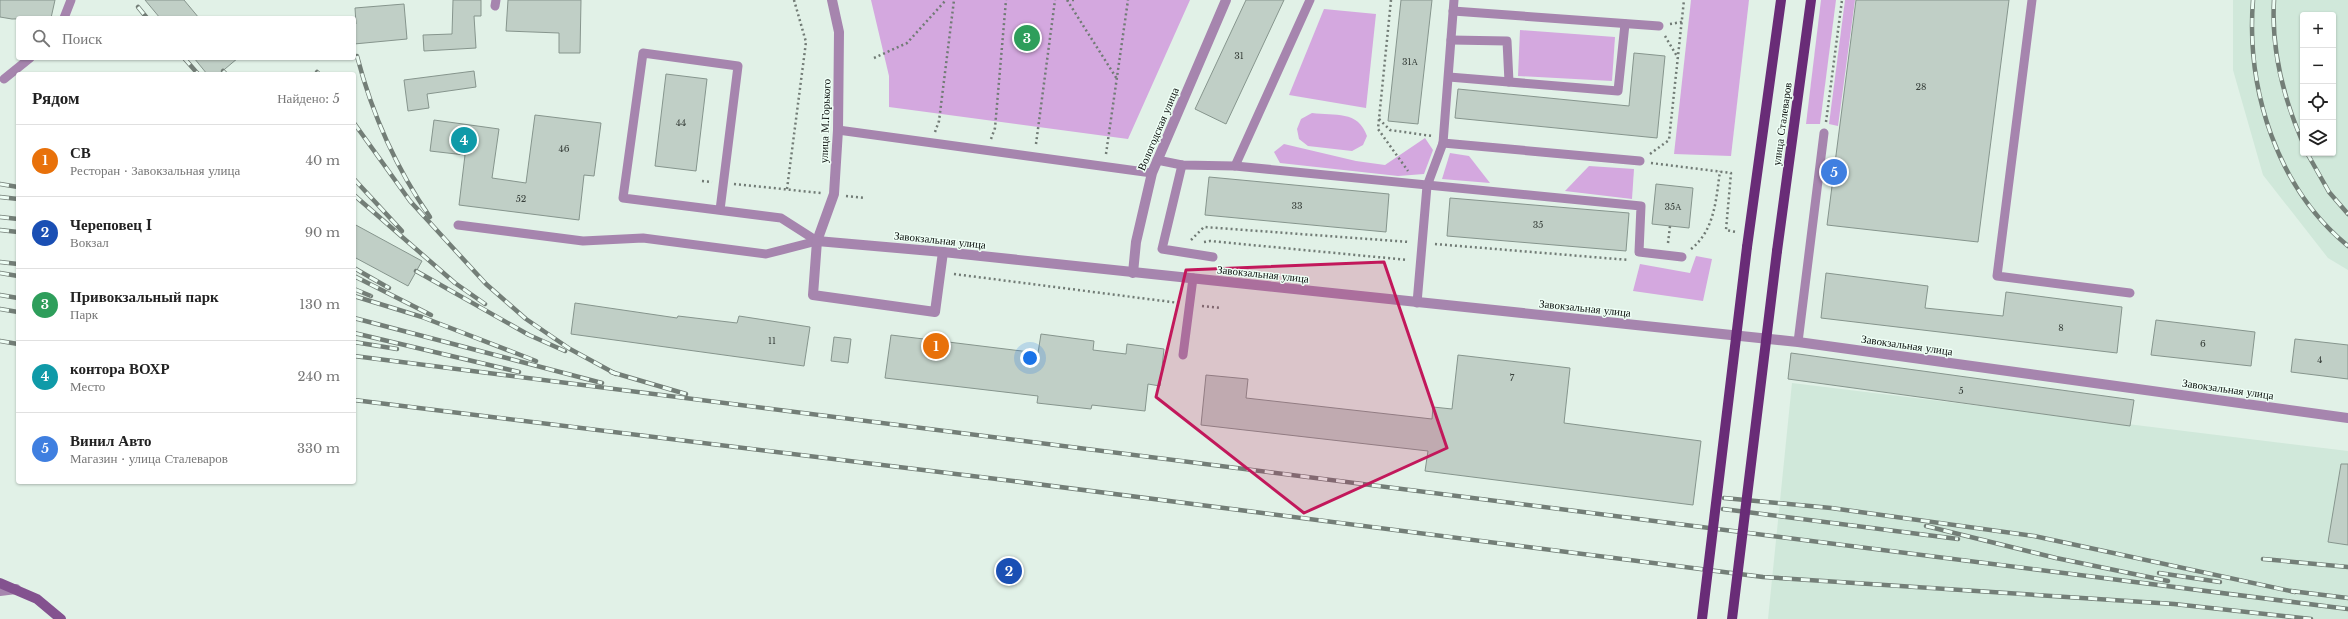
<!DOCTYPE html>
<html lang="ru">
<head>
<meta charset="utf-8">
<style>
  :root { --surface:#fff; --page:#f2f2f2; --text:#222; --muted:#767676; --line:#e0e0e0; --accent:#1a73e8 }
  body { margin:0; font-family:"Libre Baskerville",serif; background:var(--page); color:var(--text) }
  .controls { position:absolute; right:12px; top:12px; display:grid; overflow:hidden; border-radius:4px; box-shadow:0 1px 3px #0004 }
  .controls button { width:36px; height:36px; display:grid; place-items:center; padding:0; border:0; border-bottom:1px solid var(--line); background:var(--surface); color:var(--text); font:20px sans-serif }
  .you { position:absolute; left:1030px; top:358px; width:14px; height:14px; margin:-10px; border:3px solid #fff; border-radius:50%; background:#1a73e8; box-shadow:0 0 0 6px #1a73e833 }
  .badge { display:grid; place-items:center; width:26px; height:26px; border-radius:50%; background:var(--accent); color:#fff; font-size:13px; font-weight:700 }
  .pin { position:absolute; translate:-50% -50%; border:2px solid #fff; box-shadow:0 1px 4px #0006 }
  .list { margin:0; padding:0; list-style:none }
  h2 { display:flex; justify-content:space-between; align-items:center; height:52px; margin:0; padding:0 16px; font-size:17px }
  h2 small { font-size:13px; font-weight:400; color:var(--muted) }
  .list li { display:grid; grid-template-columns:26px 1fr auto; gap:12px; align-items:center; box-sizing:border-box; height:72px; padding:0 16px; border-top:1px solid var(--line) }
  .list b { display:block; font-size:15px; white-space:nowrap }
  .list p { margin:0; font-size:13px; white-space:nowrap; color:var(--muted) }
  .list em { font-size:13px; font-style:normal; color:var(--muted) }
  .icon { flex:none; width:22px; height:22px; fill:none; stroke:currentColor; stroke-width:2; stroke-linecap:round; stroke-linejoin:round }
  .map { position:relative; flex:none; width:2348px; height:619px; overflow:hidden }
  .search { position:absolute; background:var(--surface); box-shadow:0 1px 3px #0004; left:16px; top:16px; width:340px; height:44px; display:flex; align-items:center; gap:10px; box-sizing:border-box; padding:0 14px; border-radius:4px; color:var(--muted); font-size:15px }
  .panel { position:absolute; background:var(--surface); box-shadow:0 1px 3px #0004; left:16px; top:72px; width:340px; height:412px; border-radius:4px }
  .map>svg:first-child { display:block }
  .built { fill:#d0e8da; fill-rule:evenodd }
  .green { fill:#d4a8df }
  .building { fill:#c0cfc6; stroke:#86958d }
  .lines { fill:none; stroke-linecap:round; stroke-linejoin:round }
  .path { stroke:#717b75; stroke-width:2.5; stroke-dasharray:2 3; stroke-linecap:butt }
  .service { stroke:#a685ae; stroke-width:9 }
  .minor { stroke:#a685ae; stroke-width:10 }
  .secondary { stroke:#83528f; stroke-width:10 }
  .primary { stroke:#692c77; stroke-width:10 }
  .rail-casing { stroke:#737e77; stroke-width:4.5 }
  .rail { stroke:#eefef5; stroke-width:3; stroke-dasharray:9; stroke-linecap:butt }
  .primary-bridge { stroke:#692c77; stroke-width:10 }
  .marked { fill:#c2185b; fill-opacity:0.2; stroke:#c2185b; stroke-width:3; stroke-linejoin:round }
  .labels { text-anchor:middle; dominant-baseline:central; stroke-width:3; stroke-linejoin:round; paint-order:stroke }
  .number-label { font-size:9px; fill:#363e39 }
  .street-label { font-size:11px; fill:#080d0a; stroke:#eefef5 }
</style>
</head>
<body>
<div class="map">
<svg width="2348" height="619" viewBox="0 0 2348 619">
  <rect width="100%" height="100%" fill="#e1f1e7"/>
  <g class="built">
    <path d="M 2233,0 L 2348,0 L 2348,270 L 2328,258 L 2263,175 L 2233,70 ZM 2303,15 L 2333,15 L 2333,153 L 2303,153 Z"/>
    <path d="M 1792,383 L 2348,451 L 2348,619 L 1768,619 Z"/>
  </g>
  <g class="green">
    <path d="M 871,0 L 1190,0 L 1128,139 L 889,107 L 889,76 Z"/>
    <path d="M 1691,0 L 1749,0 L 1731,156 L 1674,154 Z"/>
    <path d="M 1821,0 L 1836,0 L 1820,124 L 1806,124 Z"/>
    <path d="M 1845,0 L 1855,0 L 1838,126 L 1829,124 Z"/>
    <path d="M 1324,9 L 1376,14 L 1366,108 L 1289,95 Z"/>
    <path d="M 1520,30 L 1615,37 L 1612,81 L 1518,76 Z"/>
    <path d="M 1312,113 C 1335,116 1358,110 1367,136 L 1363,145 L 1352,151 L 1308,146 L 1299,139 L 1297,129 L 1301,119 Z"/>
    <path d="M 1425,138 L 1433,150 L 1424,174 L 1398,176 L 1280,163 L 1274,152 L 1284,144 L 1356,161 L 1385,165 Z"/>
    <path d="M 1450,153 L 1469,156 L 1490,183 L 1442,179 Z"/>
    <path d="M 1589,166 L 1634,169 L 1632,199 L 1565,191 Z"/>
    <path d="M 1696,256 L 1712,259 L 1703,301 L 1633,291 L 1640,264 L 1690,273 Z"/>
  </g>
  <g class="building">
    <path d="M 0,0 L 55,0 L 51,18 L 12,19 L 0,17 Z"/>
    <path d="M 145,0 L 184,0 L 199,18 L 160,18 Z"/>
    <path d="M 453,0 L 481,0 L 481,16 L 474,16 L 476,48 L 424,51 L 423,35 L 452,34 Z"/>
    <path d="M 508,0 L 581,0 L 580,53 L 559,53 L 559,33 L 506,31 Z"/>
    <path d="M 1246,0 L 1284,0 L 1226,124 L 1195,109 Z"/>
    <path d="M 1401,0 L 1432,0 L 1418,124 L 1388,121 Z"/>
    <path d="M 1856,0 L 2009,0 L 1978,242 L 1827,225 Z"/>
    <path d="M 404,4 L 407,39 L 354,44 L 354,24 L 356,24 L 355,8 Z"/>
    <path d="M 1634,53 L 1665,56 L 1657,138 L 1455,118 L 1458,89 L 1629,106 Z"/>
    <path d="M 194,58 L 238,58 L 219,74 L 207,74 Z"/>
    <path d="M 474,71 L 476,87 L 427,94 L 429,108 L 408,111 L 404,80 Z"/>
    <path d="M 666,74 L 707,79 L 696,171 L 655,166 Z"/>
    <path d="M 535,115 L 601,123 L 594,176 L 584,175 L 579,220 L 459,205 L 465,155 L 430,151 L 434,120 L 499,129 L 492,178 L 526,183 Z"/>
    <path d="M 1209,177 L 1389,194 L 1386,232 L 1205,215 Z"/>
    <path d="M 1656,184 L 1693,188 L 1689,228 L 1652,224 Z"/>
    <path d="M 1450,198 L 1629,213 L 1626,251 L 1447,236 Z"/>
    <path d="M 354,224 L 422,261 L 408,286 L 354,257 Z"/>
    <path d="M 1826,273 L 1928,286 L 1925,308 L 2003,316 L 2006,292 L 2122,307 L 2117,353 L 1821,318 Z"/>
    <path d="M 575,303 L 677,318 L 678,316 L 737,323 L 739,316 L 810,327 L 804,366 L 571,334 Z"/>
    <path d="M 2156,320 L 2255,332 L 2251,366 L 2151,355 Z"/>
    <path d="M 1041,334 L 1094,341 L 1093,350 L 1126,354 L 1127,344 L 1164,349 L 1160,386 L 1148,384 L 1145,411 L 1092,405 L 1091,409 L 1037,403 L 1038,396 L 885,378 L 891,335 L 1038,353 Z"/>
    <path d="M 834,337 L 851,339 L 848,363 L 831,361 Z"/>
    <path d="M 2295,339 L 2348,345 L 2348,379 L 2291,372 Z"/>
    <path d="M 1791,353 L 2134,400 L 2130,426 L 1788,379 Z"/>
    <path d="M 1458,355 L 1570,368 L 1564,423 L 1701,441 L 1693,505 L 1425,471 L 1428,451 L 1201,425 L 1206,375 L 1248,379 L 1246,398 L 1432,419 L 1433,407 L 1452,409 Z"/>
    <path d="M 2341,464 L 2348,464 L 2348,545 L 2328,542 Z"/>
  </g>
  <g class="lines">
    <g class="path">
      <path d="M 1067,0 L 1117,79"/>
      <path d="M 1067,0 L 1074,0"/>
      <path d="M 1391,0 L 1378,129 L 1408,171"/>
      <path d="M 1670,24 L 1682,22"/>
      <path d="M 1665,36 L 1678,58"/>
      <path d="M 874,58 L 907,43 L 946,0"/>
      <path d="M 1379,119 L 1390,130 L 1432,136"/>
      <path d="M 1826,122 L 1842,0"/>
      <path d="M 935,132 L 939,121 L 954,0"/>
      <path d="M 991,139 L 995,128 L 1006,0"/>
      <path d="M 1036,144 L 1055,0"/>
      <path d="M 1106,154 L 1128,0"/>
      <path d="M 1650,154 L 1669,140 L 1684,0"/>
      <path d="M 1651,163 L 1731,173 L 1726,230 L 1736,232"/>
      <path d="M 702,181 L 712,182"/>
      <path d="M 734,184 L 821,193"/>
      <path d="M 787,189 L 806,42 L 794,0"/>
      <path d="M 846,196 L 865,198"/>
      <path d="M 1191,240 L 1204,227 L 1410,242"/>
      <path d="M 1204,242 L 1210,241 L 1408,260"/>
      <path d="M 1668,243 L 1670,226"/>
      <path d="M 1435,244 L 1629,260"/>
      <path d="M 1691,249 C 1715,230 1716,199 1720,171"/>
      <path d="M 954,274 L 1179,303"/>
      <path d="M 1202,306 L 1221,308"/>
    </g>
    <g class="service">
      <path d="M 2032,0 L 1997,276 L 2130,293"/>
      <path d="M 495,6 L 496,0"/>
      <path d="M 1453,11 L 1659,26"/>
      <path d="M 64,18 L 71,0"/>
      <path d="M 1451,40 L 1507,41 L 1509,82"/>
      <path d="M 1449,77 L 1618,91 L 1625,24"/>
      <path d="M 4,79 L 30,58"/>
      <path d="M 838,130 L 1152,173"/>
      <path d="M 1443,143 L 1640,161"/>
      <path d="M 1157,160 L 1182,165 L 1235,166 L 1310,0"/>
      <path d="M 1182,165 L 1162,249 L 1213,257"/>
      <path d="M 1235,166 L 1641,206 L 1639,252 L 1682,257"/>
      <path d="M 720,210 L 738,66 L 643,53 L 623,198 L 781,218 L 817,241"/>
      <path d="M 458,225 L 583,241 L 643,238 L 766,254 L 817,241"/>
      <path d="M 1417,303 L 1427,186 L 1443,143 L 1454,0"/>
      <path d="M 1798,342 L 1824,133"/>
      <path d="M 1183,355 L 1193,278"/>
    </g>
    <g class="minor">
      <path d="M 832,0 L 839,32 L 838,130 L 834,194 L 817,241 L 813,295 L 935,312 L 943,252"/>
      <path d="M 817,241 L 943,252 L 1798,342 L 2348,418"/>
      <path d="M 1133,273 L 1136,242 L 1152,173 L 1226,0"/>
      <path d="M 0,591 L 16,589"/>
    </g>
    <path class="secondary" d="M 0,583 L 37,599 L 61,619"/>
    <g class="primary">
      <path d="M 1747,247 L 1781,0"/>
      <path d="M 1777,251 L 1811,0"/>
    </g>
    <g class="rail-casing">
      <g id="rail">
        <path d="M 2253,0 C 2246,90 2277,188 2348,246"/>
        <path d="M 2274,0 C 2271,50 2283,97 2303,143"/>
        <path d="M 138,7 L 147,18"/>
        <path d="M 357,56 C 372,114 396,168 430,217"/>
        <path d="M 184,58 L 198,74"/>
        <path d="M 223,71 L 226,74"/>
        <path d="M 317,72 L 319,74"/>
        <path d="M 354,123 L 410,201 L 486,284 L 526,319 L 570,349 L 616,374"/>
        <path d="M 2307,153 L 2329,192 L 2348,214"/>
        <path d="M 354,179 L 402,231"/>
        <path d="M 0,184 L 18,187"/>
        <path d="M 354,195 L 455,283 L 485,304"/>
        <path d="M 0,197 L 18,199"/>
        <path d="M 0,217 L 18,219"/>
        <path d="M 0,230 L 18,232"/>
        <path d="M 0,262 L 18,264"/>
        <path d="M 354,268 L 389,288"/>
        <path d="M 416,271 L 529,335 L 565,351"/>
        <path d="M 0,273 L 18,276"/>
        <path d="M 354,276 L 431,315"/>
        <path d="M 354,289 L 371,296"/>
        <path d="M 0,295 L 18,298"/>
        <path d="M 354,296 L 422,317 L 536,361"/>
        <path d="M 0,309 L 18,312"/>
        <path d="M 354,318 L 602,383"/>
        <path d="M 354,333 L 519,372"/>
        <path d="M 0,341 L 18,344"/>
        <path d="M 354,342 L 397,349"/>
        <path d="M 354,356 L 2348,609"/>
        <path d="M 611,372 L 686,394"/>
        <path d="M 354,400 L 1013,481 L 1763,577 L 2174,604 L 2311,619"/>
        <path d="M 1724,498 L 1831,508 L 2034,536 L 2295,592"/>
        <path d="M 1723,509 L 1958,539"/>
        <path d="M 1926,526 L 2056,558 L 2168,581"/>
        <path d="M 2263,559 L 2348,567"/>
        <path d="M 2159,573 L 2220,582"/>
        <path d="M 2291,591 L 2348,598"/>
      </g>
    </g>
    <use href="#rail" class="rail"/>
    <g class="primary-bridge">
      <path d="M 1702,619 L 1747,247"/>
      <path d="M 1732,619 L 1777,251"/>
    </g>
  </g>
  <path class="marked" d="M 1384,262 L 1447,448 L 1304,513 L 1156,397 L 1186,270 Z"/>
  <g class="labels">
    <g class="number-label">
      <text x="1239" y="55">31</text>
      <text x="1410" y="61">31А</text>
      <text x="1921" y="86">28</text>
      <text x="681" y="122">44</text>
      <text x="564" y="148">46</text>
      <text x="521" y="198">52</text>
      <text x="1297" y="205">33</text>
      <text x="1673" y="206">35А</text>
      <text x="1538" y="224">35</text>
      <text x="2061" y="327">8</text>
      <text x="772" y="340">11</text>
      <text x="2203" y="343">6</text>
      <text x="2320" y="359">4</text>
      <text x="1512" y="377">7</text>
      <text x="1961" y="390">5</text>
    </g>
    <g class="street-label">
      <text transform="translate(825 121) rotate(-88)">улица М.Горького</text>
      <text transform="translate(1782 124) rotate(-82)">улица Сталеваров</text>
      <text transform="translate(1158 129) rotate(-67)">Вологодская улица</text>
      <text transform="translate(940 240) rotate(6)">Завокзальная улица</text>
      <text transform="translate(1263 274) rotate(6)">Завокзальная улица</text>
      <text transform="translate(1585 308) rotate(6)">Завокзальная улица</text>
      <text transform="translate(1907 345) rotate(8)">Завокзальная улица</text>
      <text transform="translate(2228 389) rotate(8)">Завокзальная улица</text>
    </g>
  </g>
</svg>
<div class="controls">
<button>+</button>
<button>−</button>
<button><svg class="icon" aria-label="locate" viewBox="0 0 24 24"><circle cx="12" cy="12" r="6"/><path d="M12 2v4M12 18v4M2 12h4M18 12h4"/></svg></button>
<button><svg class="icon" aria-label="layers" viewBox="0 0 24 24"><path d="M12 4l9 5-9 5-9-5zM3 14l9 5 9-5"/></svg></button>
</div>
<div class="you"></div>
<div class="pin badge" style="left:936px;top:346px;background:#e8710a">1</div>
<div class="pin badge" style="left:1009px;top:571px;background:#1a4fb4">2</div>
<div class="pin badge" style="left:1027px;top:38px;background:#2e9e5b">3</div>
<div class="pin badge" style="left:464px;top:140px;background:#0f9aa8">4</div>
<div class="pin badge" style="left:1834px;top:172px;background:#3f7fe0">5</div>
<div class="search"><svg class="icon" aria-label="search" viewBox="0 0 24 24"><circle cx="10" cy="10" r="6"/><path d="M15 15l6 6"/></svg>Поиск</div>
<section class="panel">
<h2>Рядом<small>Найдено: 5</small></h2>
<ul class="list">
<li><span class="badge" style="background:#e8710a">1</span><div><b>СВ</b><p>Ресторан · Завокзальная улица</p></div><em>40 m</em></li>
<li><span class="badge" style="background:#1a4fb4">2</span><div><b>Череповец I</b><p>Вокзал</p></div><em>90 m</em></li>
<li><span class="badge" style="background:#2e9e5b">3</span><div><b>Привокзальный парк</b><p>Парк</p></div><em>130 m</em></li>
<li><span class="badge" style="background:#0f9aa8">4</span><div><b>контора ВОХР</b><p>Место</p></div><em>240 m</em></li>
<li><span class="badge" style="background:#3f7fe0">5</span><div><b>Винил Авто</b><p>Магазин · улица Сталеваров</p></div><em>330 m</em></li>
</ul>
</section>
</div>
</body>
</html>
